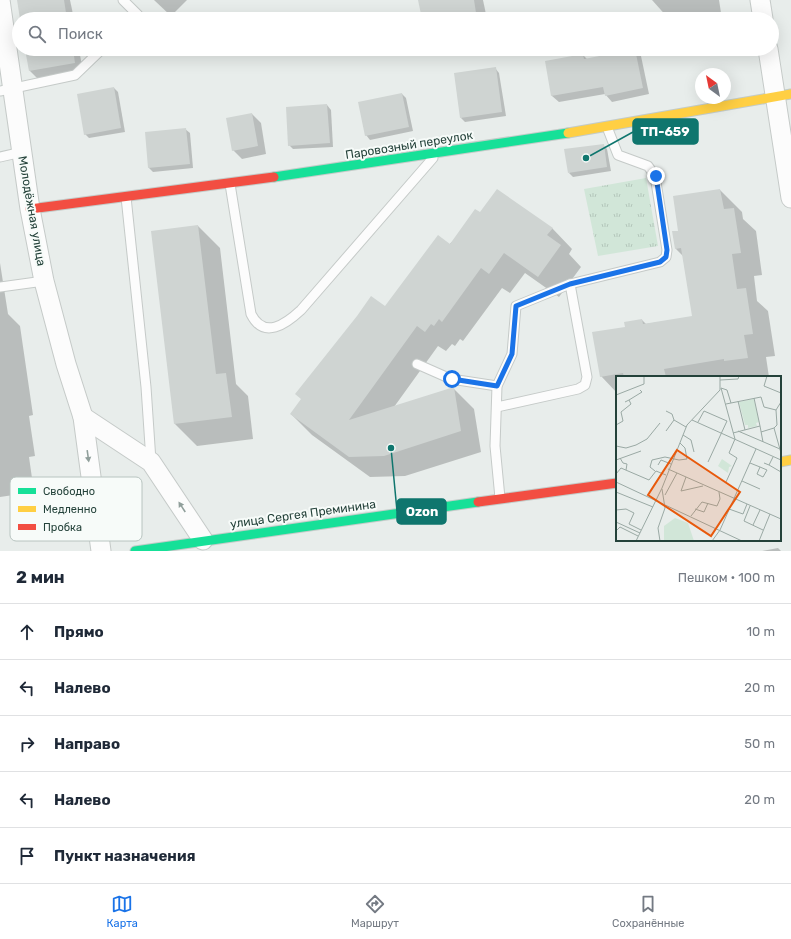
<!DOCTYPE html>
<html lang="ru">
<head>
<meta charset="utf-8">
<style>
  :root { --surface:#fff; --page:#f6f6f7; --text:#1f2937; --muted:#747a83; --line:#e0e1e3; --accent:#1a73e8 }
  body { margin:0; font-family:Rubik,sans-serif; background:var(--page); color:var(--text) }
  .compass { position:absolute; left:695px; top:68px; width:36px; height:36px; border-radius:50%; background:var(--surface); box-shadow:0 4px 16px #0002; rotate:327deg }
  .stop { position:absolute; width:12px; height:12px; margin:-9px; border:3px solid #1a73e8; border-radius:50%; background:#fff }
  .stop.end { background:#1a73e8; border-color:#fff; box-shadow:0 1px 4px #0008 }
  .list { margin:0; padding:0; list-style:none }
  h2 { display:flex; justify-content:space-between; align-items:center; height:52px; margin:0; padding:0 16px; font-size:17px }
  h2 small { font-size:13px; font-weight:400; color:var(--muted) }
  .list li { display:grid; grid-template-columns:26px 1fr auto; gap:12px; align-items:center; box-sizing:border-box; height:56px; padding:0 16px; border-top:1px solid var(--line) }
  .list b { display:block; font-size:15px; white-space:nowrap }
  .list em { font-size:13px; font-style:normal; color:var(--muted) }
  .icon { flex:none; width:22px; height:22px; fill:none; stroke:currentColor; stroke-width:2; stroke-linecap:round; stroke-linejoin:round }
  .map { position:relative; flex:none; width:791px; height:551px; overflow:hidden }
  .search { position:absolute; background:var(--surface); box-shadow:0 4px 16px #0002; left:12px; right:12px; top:12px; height:44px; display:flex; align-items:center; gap:10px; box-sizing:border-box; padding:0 14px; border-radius:22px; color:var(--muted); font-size:15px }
  .sheet { height:332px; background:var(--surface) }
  nav { display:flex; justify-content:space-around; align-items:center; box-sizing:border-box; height:56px; border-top:1px solid var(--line); background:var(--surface); font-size:11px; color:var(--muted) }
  nav a { display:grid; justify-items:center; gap:2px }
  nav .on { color:var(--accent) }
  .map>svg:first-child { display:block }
  .park { fill:url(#park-tufts) }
  .shadow { fill:#0003 }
  .building { fill:#cfd4d2 }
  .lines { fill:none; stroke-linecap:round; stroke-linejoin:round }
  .lane-casing { stroke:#c5cac8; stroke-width:11 }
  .street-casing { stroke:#c5cac8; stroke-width:21 }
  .fast-casing { stroke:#c3cbc8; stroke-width:11 }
  .slow-casing { stroke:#c3cbc8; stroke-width:11 }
  .jam-casing { stroke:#c3cbc8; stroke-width:11 }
  .lane { stroke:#fcfcfc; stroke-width:9 }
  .street { stroke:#fcfcfc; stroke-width:19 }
  .fast { stroke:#16e098; stroke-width:9 }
  .slow { stroke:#ffcf43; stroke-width:9 }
  .jam { stroke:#f24e42; stroke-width:9 }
  .oneway { fill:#909f9b }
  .route { stroke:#1a73e8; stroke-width:5 }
  .labels { text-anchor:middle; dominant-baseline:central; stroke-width:4; stroke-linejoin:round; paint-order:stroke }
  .street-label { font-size:12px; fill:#24423a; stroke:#f7fbf9 }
  .inset-road { fill:none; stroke:#9aa9a4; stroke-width:1 }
  .view { fill:#e8590c; fill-opacity:0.15; stroke:#e8590c; stroke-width:2 }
  .inset-edge { fill:none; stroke:#24423a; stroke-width:2 }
  .key { fill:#f7fbf9; stroke:#b8c4c0; stroke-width:1 }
  .key-label { font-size:11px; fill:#24423a }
  .leader { fill:none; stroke:#0f766e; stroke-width:1.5 }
  .callout-dot { fill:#0f766e; stroke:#f7fbf9; stroke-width:1.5 }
  .callout { fill:#0f766e; stroke:#0f766e; stroke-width:1.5 }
  .callout-label { font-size:13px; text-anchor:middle; font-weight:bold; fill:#fff }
</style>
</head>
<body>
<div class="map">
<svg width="791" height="551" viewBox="0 0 791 551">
  <defs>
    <pattern id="park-tufts" width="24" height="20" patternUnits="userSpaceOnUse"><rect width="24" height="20" fill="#d1e6d8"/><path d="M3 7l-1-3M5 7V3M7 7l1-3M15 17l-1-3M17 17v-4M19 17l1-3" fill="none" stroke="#b3c6ba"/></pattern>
  </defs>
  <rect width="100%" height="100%" fill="#e8edeb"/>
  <path class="park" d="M 646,178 L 658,246 L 598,256 L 584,189 Z"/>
  <g class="shadow">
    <path d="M 18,0 L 70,0 L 74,19 L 21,19 Z"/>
    <path d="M 154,0 L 187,0 L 171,16 Z"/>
    <path d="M 419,0 L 483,0 L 487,19 L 423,19 Z"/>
    <path d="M 652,0 L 719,0 L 722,19 L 669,19 Z"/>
    <path d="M 26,49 L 79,49 L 83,72 L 39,80 L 30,71 Z"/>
    <path d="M 635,50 L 641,56 L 649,94 L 612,102 L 605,94 L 559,102 L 552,96 L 546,62 L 583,55 L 588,60 Z"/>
    <path d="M 495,68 L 499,73 L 506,116 L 465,122 L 461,118 Z"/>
    <path d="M 114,88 L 118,92 L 125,132 L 89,138 L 85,134 Z"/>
    <path d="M 402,94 L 406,98 L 413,131 L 370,140 L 366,135 Z"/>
    <path d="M 327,105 L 331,110 L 333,147 L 293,149 L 289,145 Z"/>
    <path d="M 252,114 L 261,123 L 266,154 L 242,159 L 233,150 Z"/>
    <path d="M 185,129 L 190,133 L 193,168 L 153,172 L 149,168 L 146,133 Z"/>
    <path d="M 603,145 L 607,149 L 611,171 L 573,177 L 569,173 Z"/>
    <path d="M 720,190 L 742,212 L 743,219 L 756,231 L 762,275 L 754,276 L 757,301 L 768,311 L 775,356 L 766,357 L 769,377 L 617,377 L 617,393 L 601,376 L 626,327 L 642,320 L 646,324 L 693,317 L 683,256 L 676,249 L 674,232 L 679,232 Z"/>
    <path d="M 480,214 L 552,228 L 572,249 L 569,254 L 581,267 L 559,297 L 525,273 L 510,293 L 502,288 L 463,341 L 460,339 L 455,346 L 452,344 L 446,351 L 438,346 L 394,407 L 453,388 L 474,409 L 481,452 L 405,476 L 370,477 L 312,435 L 291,414 L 385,308 Z"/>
    <path d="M 198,226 L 220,248 L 236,384 L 248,396 L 253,439 L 197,446 L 175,424 Z"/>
    <path d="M 0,263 L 8,314 L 20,326 L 33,415 L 29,416 L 35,456 L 29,457 L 34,492 L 0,497 Z"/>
    <path d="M 778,548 L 781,551 L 762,551 Z"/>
  </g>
  <g class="building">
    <path d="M 17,0 L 64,0 L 67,19 L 20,19 Z"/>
    <path d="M 418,0 L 474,0 L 477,19 L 422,19 Z"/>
    <path d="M 25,49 L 73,49 L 75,63 L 29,71 Z"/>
    <path d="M 635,49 L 643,88 L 605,96 L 603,87 L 551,96 L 545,61 L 583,54 L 584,59 Z"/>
    <path d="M 496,67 L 502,112 L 460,118 L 454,73 Z"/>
    <path d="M 114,87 L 121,128 L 84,135 L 77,94 Z"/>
    <path d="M 402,93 L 409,127 L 365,136 L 358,102 Z"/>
    <path d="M 327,104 L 330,143 L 288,146 L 286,107 Z"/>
    <path d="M 252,113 L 258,146 L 232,151 L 226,118 Z"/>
    <path d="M 186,128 L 190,164 L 148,168 L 145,132 Z"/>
    <path d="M 604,144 L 607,167 L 568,173 L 564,149 Z"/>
    <path d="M 497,189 L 553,228 L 547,235 L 561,245 L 538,277 L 504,253 L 489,274 L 481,268 L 442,322 L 439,319 L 434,326 L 431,324 L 425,332 L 417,326 L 349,420 L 454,387 L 461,431 L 384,456 L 349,457 L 290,414 L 301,399 L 295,394 L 357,316 L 371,296 L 385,306 L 438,235 L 450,244 L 475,209 L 480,212 Z"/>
    <path d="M 720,189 L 724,209 L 734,208 L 741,253 L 732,254 L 737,289 L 746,288 L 753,334 L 744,335 L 748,358 L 724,361 L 724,359 L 664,369 L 666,377 L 624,377 L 623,373 L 600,377 L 592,332 L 625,327 L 624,322 L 642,319 L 643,324 L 692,316 L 681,248 L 675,249 L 672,231 L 678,231 L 673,196 Z"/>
    <path d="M 198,225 L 216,374 L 226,373 L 232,417 L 174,424 L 151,231 Z"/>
  </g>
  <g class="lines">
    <g class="lane-casing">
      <g id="lane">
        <path d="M 123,0 L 138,15 L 133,19"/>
        <path d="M 0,91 L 75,75 L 102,49"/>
        <path d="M 0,157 L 22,152"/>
        <path d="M 230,184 L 251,314 C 264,340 286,324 301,310 L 433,158"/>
        <path d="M 126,197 L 146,387 L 151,461"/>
        <path d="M 0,287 L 44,281"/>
        <path d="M 417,364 L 451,379 L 497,386"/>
        <path d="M 497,407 L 578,389 L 585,385 L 587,377 L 570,284"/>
        <path d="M 500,498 L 495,446 L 497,386 L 512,354 L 516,306 L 570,284 L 660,262 L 666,257 L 667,250 L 655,176 L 648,166 L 618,155 L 607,127"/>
      </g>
    </g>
    <g class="street-casing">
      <g id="street">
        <path d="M 0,0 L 30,209 L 44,281 L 66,364 L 83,417 L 101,551"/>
        <path d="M 760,0 L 763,19"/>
        <path d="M 768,49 L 791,198"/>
        <path d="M 83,417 L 151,462 L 203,540"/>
      </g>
    </g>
    <g class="fast-casing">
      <g id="fast">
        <path d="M 274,177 L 568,133"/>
        <path d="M 135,551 L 478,502"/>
      </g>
    </g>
    <g class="slow-casing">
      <g id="slow">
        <path d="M 568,133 L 791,94"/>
        <path d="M 780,462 L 791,460"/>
      </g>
    </g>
    <g class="jam-casing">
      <g id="jam">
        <path d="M 30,209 L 274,177"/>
        <path d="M 478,502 L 617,483"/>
      </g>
    </g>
    <use href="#lane" class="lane"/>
    <use href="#street" class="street"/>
    <use href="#fast" class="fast"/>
    <use href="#slow" class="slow"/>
    <use href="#jam" class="jam"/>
  </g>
  <defs><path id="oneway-solid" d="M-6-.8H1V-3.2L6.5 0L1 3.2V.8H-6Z"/></defs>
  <g class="oneway">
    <use href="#oneway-solid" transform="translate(88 456) rotate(82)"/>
    <use href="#oneway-solid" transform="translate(182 507) rotate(-123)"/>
  </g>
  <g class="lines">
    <path class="route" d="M 452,379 L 497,386 L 512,354 L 516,306 L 570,284 L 660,262 L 666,257 L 667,250 L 656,176"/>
  </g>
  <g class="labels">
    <g class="street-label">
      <text transform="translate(409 145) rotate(-9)">Паровозный переулок</text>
      <text transform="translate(32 211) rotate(80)">Молодёжная улица</text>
      <text transform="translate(303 514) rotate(-8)">улица Сергея Преминина</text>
    </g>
  </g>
  <g transform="translate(616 376)">
    <rect width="165" height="165" fill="#e8edeb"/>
    <path d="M 138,23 L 143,46 L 140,47 L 141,50 L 132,52 L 132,49 L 129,49 L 123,26 Z" fill="#d1e6d8"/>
    <path d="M 106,83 L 116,90 L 113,91 L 112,97 L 102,90 Z" fill="#d1e6d8"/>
    <path d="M 59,142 L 72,147 L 78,165 L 48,165 L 48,150 Z" fill="#d1e6d8"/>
    <path class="inset-road" d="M 151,0 L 148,10 L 165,17M 104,4 L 122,3 L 123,0M 105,12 L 119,63 L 113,77 L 121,82 L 110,106M 105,12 L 111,14 L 115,27M 0,19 L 28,8 L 28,0M 13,24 L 26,16 L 24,14M 122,25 L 129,54M 165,26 L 160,34 L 161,49 L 158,52 L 165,77M 110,28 L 145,21 L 148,31 L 160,34M 50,35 L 56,38 L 58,44M 76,44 L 165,84M 82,46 L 88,35 L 111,45M 0,49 L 7,45 L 5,36 L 15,28 L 13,24 L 9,26M 144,50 L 147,66M 50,55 L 58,44 L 70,51M 122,55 L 164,73M 145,56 L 158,52M 117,57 L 144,50 L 138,22M 67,59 L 75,64 L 78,76M 0,70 L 10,72 L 20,69 L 31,63 L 44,47M 4,82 L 7,87 L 11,88 L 10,94M 0,84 L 25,75M 92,86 L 111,45M 134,87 L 144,91 L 151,94 L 147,101 L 141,98 L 144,91M 148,87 L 153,89 L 157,81M 42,89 L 45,84 L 55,88M 153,89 L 165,96M 52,93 L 165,143M 39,95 L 34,91 L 36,84 L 49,81 L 63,84 L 71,83 L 69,72 L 64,67M 0,98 L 5,92 L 33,104 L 40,95 L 50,99M 70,101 L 65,115 L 87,110M 126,105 L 144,113M 0,106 L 126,165M 0,116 L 37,131M 49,119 L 61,97M 134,130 L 128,145 L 147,154M 79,133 L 88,136 L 92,127M 113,133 L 127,138 L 131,128M 0,134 L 10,133 L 18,137 L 13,148 L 25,154M 75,140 L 86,126 L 101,130 L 104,123 L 103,116M 0,146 L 24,157M 137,149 L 144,134M 0,155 L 4,151 L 22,160M 20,165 L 46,112 L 71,49 L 104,14 L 104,0M 44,165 L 42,152 L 49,132 L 46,113M 96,165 L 104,154 L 140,73M 143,165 L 154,138"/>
    <path class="view" d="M 61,74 L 124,116 L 95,160 L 32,119 Z"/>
    <rect width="165" height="165" class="inset-edge"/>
  </g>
  <rect x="10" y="477" width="132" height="64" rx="6" class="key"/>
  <rect x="18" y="488" width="18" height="6" fill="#16e098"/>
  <rect x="18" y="506" width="18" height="6" fill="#ffcf43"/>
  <rect x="18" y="524" width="18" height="6" fill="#f24e42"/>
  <g class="key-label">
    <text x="43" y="495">Свободно</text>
    <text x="43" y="513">Медленно</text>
    <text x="43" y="531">Пробка</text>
  </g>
  <path class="leader" d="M586 158L633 132M391 448L397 511"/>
  <g class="callout-dot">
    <circle cx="586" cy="158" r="4"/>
    <circle cx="391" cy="448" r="4"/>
  </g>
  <g class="callout">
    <rect x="633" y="119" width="65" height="25" rx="4"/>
    <rect x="397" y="499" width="49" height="25" rx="4"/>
  </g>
  <g class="callout-label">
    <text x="665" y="136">ТП-659</text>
    <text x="422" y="516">Ozon</text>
  </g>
</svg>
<svg class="compass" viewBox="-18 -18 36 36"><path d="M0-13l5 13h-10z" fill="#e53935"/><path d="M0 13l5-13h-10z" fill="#747a83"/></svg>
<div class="stop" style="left:452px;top:379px"></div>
<div class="stop end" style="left:656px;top:176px"></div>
<div class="search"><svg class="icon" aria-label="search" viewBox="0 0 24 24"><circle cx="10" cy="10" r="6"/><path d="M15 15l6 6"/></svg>Поиск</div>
</div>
<section class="sheet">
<h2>2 мин<small>Пешком · 100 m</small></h2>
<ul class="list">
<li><svg class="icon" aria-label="ahead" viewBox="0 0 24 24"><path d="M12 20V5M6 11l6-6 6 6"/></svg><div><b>Прямо</b></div><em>10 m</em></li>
<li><svg class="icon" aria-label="left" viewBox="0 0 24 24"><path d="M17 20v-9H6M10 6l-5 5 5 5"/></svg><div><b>Налево</b></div><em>20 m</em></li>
<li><svg class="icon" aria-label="right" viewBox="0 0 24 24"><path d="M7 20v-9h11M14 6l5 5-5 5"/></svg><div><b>Направо</b></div><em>50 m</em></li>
<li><svg class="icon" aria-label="left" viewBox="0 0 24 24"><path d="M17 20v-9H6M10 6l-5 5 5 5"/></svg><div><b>Налево</b></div><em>20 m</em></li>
<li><svg class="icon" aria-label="arrive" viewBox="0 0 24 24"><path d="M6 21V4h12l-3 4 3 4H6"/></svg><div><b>Пункт назначения</b></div></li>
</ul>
</section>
<nav>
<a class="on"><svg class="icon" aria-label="map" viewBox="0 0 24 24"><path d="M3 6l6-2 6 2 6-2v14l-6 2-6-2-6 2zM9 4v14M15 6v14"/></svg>Карта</a>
<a><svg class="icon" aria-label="directions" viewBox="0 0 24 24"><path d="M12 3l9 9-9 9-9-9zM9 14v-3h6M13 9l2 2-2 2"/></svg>Маршрут</a>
<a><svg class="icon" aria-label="saved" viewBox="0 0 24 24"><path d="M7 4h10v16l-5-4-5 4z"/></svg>Сохранённые</a>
</nav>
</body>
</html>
